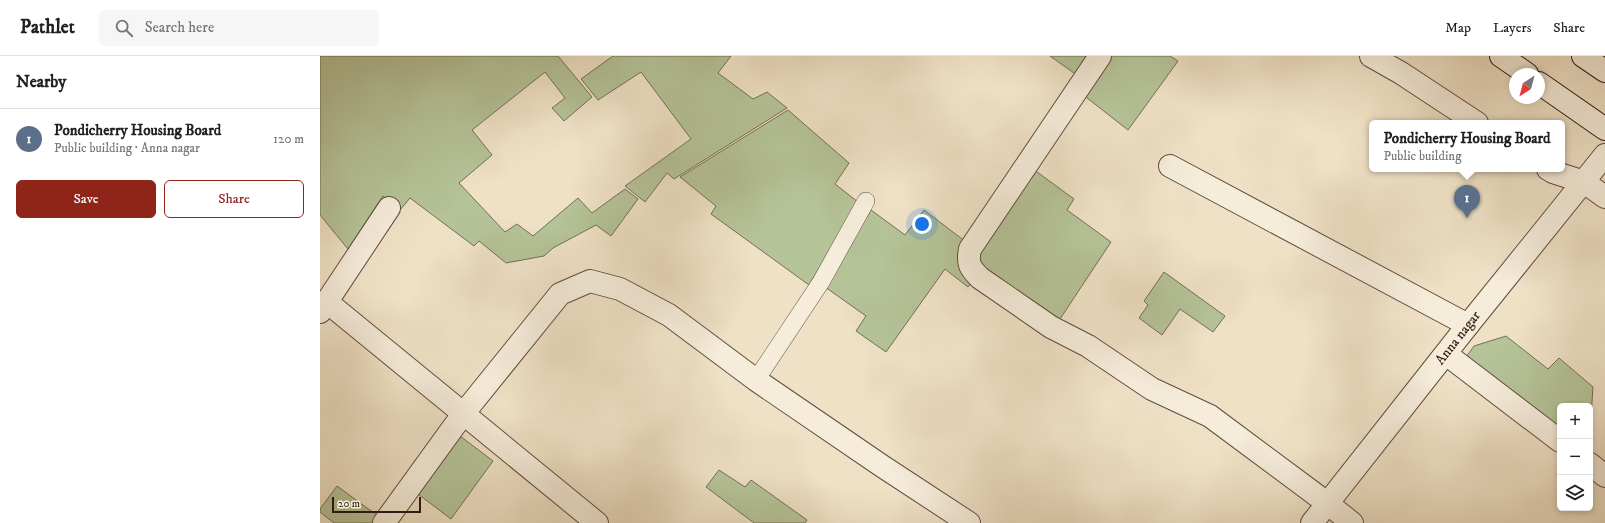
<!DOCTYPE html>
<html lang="en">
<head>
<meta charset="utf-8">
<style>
  :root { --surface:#fff; --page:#f6f6f6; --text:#202124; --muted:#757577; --line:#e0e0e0; --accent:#8f2418 }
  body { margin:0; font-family:"IM FELL DW Pica",serif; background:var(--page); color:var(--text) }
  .controls { position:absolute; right:12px; bottom:12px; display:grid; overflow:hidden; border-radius:6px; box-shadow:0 2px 6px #0003 }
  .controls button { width:36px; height:36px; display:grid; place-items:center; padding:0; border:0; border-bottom:1px solid var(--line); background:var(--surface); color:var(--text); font:20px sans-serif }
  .compass { position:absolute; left:1189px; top:12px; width:36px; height:36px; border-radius:50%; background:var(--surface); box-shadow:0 2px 6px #0003; rotate:216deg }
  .scale { position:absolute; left:12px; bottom:10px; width:89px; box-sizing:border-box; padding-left:4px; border:2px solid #301c12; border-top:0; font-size:11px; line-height:14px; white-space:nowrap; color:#301c12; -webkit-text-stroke:3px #f5ecda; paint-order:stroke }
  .you { position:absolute; left:602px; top:168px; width:14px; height:14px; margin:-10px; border:3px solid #fff; border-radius:50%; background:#1a73e8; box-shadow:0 0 0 6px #1a73e833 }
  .badge { display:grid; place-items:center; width:26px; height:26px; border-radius:50%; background:var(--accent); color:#fff; font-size:13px; font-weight:700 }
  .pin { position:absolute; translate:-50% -33px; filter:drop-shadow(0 1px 2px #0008) }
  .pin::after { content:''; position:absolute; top:21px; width:14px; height:12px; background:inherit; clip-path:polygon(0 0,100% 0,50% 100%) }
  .popup { position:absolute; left:1049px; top:64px; width:196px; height:52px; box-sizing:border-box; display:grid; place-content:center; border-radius:6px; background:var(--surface); filter:drop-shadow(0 1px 3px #0005); font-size:13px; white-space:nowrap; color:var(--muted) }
  .popup b { font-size:15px; color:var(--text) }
  .popup::after { content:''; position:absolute; left:50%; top:100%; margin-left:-8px; border:8px solid transparent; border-top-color:var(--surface) }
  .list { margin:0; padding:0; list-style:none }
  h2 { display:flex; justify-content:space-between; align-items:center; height:52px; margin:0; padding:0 16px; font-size:17px }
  h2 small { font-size:13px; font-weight:400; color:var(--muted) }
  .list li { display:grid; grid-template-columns:26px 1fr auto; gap:12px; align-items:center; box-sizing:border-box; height:60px; padding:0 16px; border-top:1px solid var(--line) }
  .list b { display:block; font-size:15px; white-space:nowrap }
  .list p { margin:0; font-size:13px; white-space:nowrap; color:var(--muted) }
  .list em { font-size:13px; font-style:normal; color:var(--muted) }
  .actions { display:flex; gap:8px; padding:12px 16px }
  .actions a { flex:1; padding:9px 0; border:1px solid var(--accent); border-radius:6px; text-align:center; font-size:14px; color:var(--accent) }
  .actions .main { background:var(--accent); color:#fff }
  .icon { flex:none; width:22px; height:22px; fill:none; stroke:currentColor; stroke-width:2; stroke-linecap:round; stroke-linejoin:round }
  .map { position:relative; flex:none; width:1285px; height:467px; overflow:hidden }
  header { display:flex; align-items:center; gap:24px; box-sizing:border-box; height:56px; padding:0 20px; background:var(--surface); border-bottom:1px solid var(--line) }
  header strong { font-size:19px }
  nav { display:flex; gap:22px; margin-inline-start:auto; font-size:14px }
  .search { width:280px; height:36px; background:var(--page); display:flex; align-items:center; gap:10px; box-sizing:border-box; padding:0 14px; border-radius:6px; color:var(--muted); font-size:15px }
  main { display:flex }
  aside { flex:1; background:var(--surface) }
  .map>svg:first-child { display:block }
  .green { fill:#b5c398; stroke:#727055 }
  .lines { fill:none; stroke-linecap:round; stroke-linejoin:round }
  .lane-casing { stroke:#604d3f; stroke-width:18 }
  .street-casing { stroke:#604d3f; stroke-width:24 }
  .secondary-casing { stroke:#301c12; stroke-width:24 }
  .lane { stroke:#f5ecda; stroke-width:17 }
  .street { stroke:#f5ecda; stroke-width:22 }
  .secondary { stroke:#f5ecda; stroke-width:22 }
  .labels { text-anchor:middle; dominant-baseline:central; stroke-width:3.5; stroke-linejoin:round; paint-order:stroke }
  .street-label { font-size:14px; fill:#301c12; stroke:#f5ecda }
</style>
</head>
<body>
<header>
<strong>Pathlet</strong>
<div class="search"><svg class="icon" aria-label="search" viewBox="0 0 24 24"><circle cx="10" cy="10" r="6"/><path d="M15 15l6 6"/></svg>Search here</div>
<nav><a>Map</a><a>Layers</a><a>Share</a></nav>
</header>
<main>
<aside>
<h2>Nearby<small></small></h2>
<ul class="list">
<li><span class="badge" style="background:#5c6f8a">1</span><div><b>Pondicherry Housing Board</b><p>Public building · Anna nagar</p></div><em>120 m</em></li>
</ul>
<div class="actions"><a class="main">Save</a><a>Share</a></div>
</aside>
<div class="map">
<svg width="1285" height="467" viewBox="0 0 1285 467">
  <rect width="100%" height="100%" fill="#efe1c6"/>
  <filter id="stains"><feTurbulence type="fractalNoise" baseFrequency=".005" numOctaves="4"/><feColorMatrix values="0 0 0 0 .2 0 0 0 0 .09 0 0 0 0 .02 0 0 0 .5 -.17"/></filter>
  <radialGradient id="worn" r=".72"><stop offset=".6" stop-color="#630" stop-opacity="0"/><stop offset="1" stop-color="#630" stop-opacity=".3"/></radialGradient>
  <g class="green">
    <path d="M 0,0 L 238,0 L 272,41 L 244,65 L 232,52 L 245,42 L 225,16 L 152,74 L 172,99 L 139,127 L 185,176 L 197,168 L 213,180 L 258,142 L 272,157 L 305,133 L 318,143 L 291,180 L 276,169 L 233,192 L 224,200 L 186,207 L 159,185 L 154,190 L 90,142 L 80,154 L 63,140 L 28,193 L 0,159 Z"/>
    <path d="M 293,0 L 411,0 L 398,17 L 433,43 L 447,36 L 467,52 L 354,123 L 347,117 L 325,146 L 305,130 L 371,83 L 321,16 L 278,44 L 261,23 Z"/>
    <path d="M 730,0 L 776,0 L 761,22 Z"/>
    <path d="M 787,0 L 850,0 L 858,5 L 808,74 L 762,38 Z"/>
    <path d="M 468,54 L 529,107 L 515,128 L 538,146 L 489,229 L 391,158 L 396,150 L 360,121 Z"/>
    <path d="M 713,113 L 754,143 L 747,154 L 791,186 L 738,266 L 659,208 L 661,190 Z"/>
    <path d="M 551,154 L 585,179 L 604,154 L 646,186 L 652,226 L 648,231 L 625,213 L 566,296 L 536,275 L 546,260 L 505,231 Z"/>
    <path d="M 844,216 L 905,260 L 893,276 L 860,253 L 842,279 L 819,262 L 828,249 L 824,245 Z"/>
    <path d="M 1186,280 L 1228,313 L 1239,302 L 1273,331 L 1270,376 L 1270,350 L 1240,350 L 1240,376 L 1144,304 L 1154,290 Z"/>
    <path d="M 136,377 L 173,405 L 131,463 L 94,435 Z"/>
    <path d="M 399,414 L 425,431 L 431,424 L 487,464 L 485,467 L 434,467 L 386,431 Z"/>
    <path d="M 17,430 L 58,460 L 53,467 L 14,467 L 0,456 L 0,453 Z"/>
  </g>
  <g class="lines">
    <g class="lane-casing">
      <path id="lane" d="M 436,324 L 501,226 L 546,145"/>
    </g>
    <g class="street-casing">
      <g id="street">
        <path d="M 780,0 L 650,193 C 647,208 650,212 660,222 L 731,271 L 768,290 L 832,333 L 890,360 L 1007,447 L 1032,467"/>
        <path d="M 1051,0 L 1081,17 L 1157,67"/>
        <path d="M 850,110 L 1148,269"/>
        <path d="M 1228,113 L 1233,116 L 1264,126 L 1285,141"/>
        <path d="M 7,246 L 277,467"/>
        <path d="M 0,256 L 69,152"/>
        <path d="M 1126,298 L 1240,385"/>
        <path d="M 1270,408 L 1285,420"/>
        <path d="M 64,467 L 143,358 L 240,238 L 270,225 L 300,233 L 349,259 L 436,324 L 562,410 L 649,467"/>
        <path d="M 992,467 L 1148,269 L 1285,99"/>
      </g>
    </g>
    <g class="secondary-casing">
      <g id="secondary">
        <path d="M 1181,0 L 1207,18"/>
        <path d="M 1263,0 L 1285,15"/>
        <path d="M 1219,27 L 1285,73"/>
      </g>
    </g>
    <use href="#lane" class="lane"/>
    <use href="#street" class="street"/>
    <use href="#secondary" class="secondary"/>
  </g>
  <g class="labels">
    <g class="street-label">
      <text transform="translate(1138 282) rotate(-52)">Anna nagar</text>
    </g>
  </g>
  <rect width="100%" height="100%" filter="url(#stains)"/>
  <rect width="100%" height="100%" fill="url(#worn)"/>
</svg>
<div class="controls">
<button>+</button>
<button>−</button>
<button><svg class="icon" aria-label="layers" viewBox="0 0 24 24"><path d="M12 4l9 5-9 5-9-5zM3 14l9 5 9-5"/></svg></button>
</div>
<svg class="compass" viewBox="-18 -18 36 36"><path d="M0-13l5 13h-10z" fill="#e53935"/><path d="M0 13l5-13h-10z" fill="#757577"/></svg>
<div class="scale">20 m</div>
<div class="you"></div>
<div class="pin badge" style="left:1147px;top:162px;background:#5c6f8a">1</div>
<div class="popup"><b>Pondicherry Housing Board</b>Public building</div>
</div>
</main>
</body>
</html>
